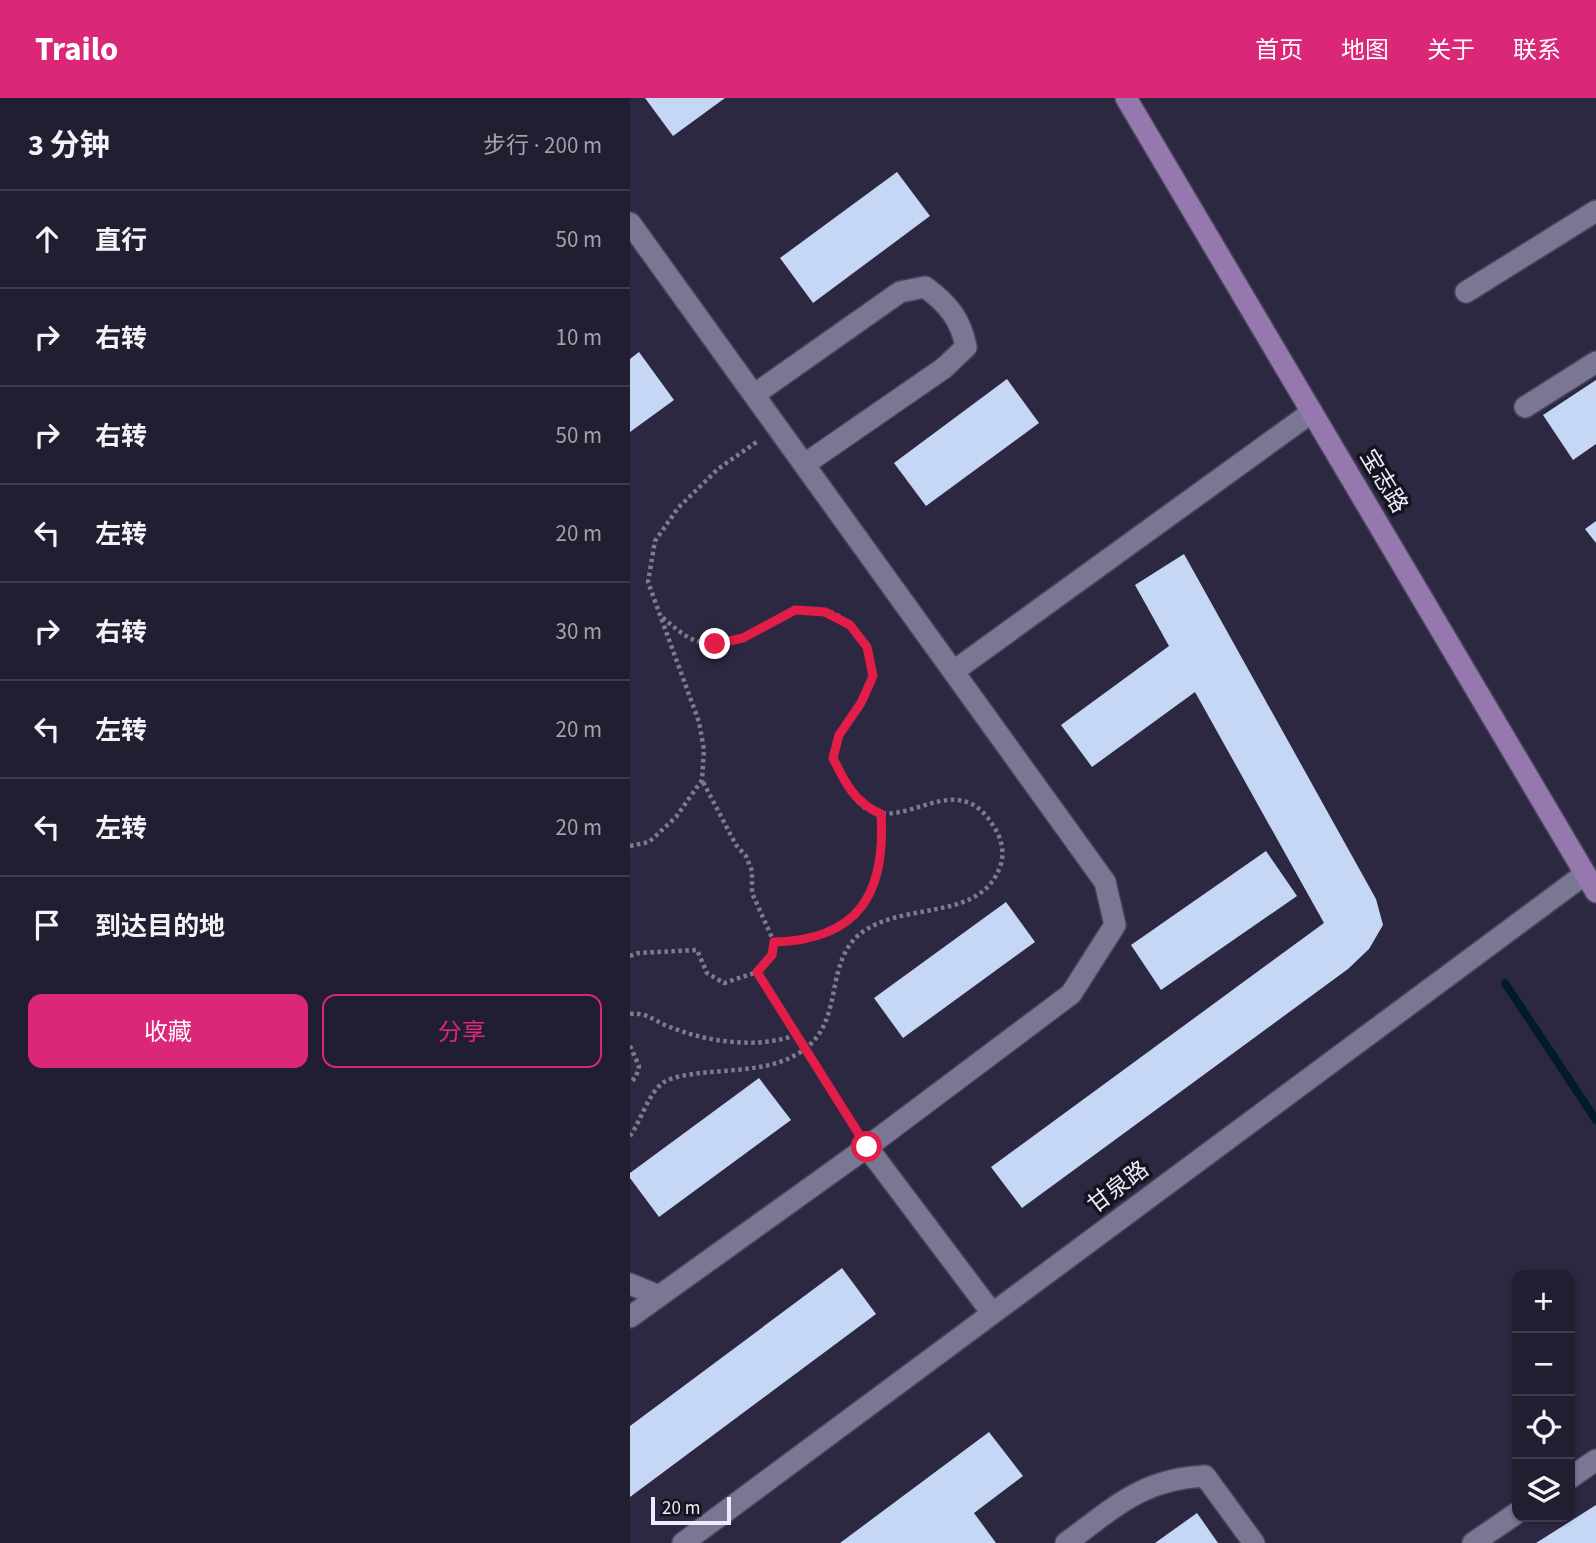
<!DOCTYPE html>
<html lang="zh">
<head>
<meta charset="utf-8">
<style>
  :root { --surface:#211e31; --page:#2d2b3d; --text:#f1f3f6; --muted:#a2a2ab; --line:#3e3c4d; --accent:#db2777 }
  body { margin:0; font-family:"Source Sans 3","Noto Sans SC",sans-serif; background:var(--page); color:var(--text) }
  .controls { position:absolute; right:21px; bottom:21px; display:grid; overflow:hidden; border-radius:14px; box-shadow:0 2px 5px #0004 }
  .controls button { width:63px; height:63px; display:grid; place-items:center; padding:0; border:0; border-bottom:2px solid var(--line); background:var(--surface); color:var(--text); font:35px sans-serif }
  .scale { position:absolute; left:21px; bottom:18px; width:80px; box-sizing:border-box; padding-left:7px; border:4px solid #eceafb; border-top:0; font-size:19px; line-height:24px; white-space:nowrap; color:#eceafb; -webkit-text-stroke:5px #14131e; paint-order:stroke }
  .stop { position:absolute; width:21px; height:21px; margin:-16px; border:5px solid #e11d48; border-radius:50%; background:#fff }
  .stop.end { background:#e11d48; border-color:#fff; box-shadow:0 2px 7px #0008 }
  .list { margin:0; padding:0; list-style:none }
  h2 { display:flex; justify-content:space-between; align-items:center; height:91px; margin:0; padding:0 28px; font-size:30px }
  h2 small { font-size:23px; font-weight:400; color:var(--muted) }
  .list li { display:grid; grid-template-columns:46px 1fr auto; gap:21px; align-items:center; box-sizing:border-box; height:98px; padding:0 28px; border-top:2px solid var(--line) }
  .list b { display:block; font-size:26px; white-space:nowrap }
  .list em { font-size:23px; font-style:normal; color:var(--muted) }
  .actions { display:flex; gap:14px; padding:21px 28px }
  .actions a { flex:1; padding:16px 0; border:2px solid var(--accent); border-radius:14px; text-align:center; font-size:24px; color:var(--accent) }
  .actions .main { background:var(--accent); color:#fff }
  .icon { flex:none; width:38px; height:38px; fill:none; stroke:currentColor; stroke-width:2; stroke-linecap:round; stroke-linejoin:round }
  .map { position:relative; flex:none; width:966px; height:1445px; overflow:hidden }
  header { display:flex; align-items:center; gap:42px; box-sizing:border-box; height:98px; padding:0 35px; background:var(--accent); color:#fff }
  header strong { font-size:33px }
  nav { display:flex; gap:38px; margin-inline-start:auto; font-size:24px }
  main { display:flex }
  aside { flex:1; background:var(--surface) }
  .map>svg:first-child { display:block }
  .lines { fill:none; stroke-linecap:round; stroke-linejoin:round }
  .stream { stroke:#011c27; stroke-width:8 }
  .building { fill:#c5d7f5 }
  .street-casing { stroke:#48445a; stroke-width:24 }
  .secondary-casing { stroke:#48445a; stroke-width:24 }
  .path { stroke:#7e7b90; stroke-width:4.5; stroke-dasharray:3.5 3.5; stroke-linecap:butt }
  .street { stroke:#7a7794; stroke-width:21 }
  .secondary { stroke:#9578ad; stroke-width:21 }
  .route { stroke:#e11d48; stroke-width:9 }
  .labels { text-anchor:middle; dominant-baseline:central; stroke-width:7; stroke-linejoin:round; paint-order:stroke }
  .street-label { font-size:23px; fill:#eceafb; stroke:#14131e }
</style>
</head>
<body>
<header>
<strong>Trailo</strong>
<nav><a>首页</a><a>地图</a><a>关于</a><a>联系</a></nav>
</header>
<main>
<aside>
<h2>3 分钟<small>步行 · 200 m</small></h2>
<ul class="list">
<li><svg class="icon" aria-label="ahead" viewBox="0 0 24 24"><path d="M12 20V5M6 11l6-6 6 6"/></svg><div><b>直行</b></div><em>50 m</em></li>
<li><svg class="icon" aria-label="right" viewBox="0 0 24 24"><path d="M7 20v-9h11M14 6l5 5-5 5"/></svg><div><b>右转</b></div><em>10 m</em></li>
<li><svg class="icon" aria-label="right" viewBox="0 0 24 24"><path d="M7 20v-9h11M14 6l5 5-5 5"/></svg><div><b>右转</b></div><em>50 m</em></li>
<li><svg class="icon" aria-label="left" viewBox="0 0 24 24"><path d="M17 20v-9H6M10 6l-5 5 5 5"/></svg><div><b>左转</b></div><em>20 m</em></li>
<li><svg class="icon" aria-label="right" viewBox="0 0 24 24"><path d="M7 20v-9h11M14 6l5 5-5 5"/></svg><div><b>右转</b></div><em>30 m</em></li>
<li><svg class="icon" aria-label="left" viewBox="0 0 24 24"><path d="M17 20v-9H6M10 6l-5 5 5 5"/></svg><div><b>左转</b></div><em>20 m</em></li>
<li><svg class="icon" aria-label="left" viewBox="0 0 24 24"><path d="M17 20v-9H6M10 6l-5 5 5 5"/></svg><div><b>左转</b></div><em>20 m</em></li>
<li><svg class="icon" aria-label="arrive" viewBox="0 0 24 24"><path d="M6 21V4h12l-3 4 3 4H6"/></svg><div><b>到达目的地</b></div></li>
</ul>
<div class="actions"><a class="main">收藏</a><a>分享</a></div>
</aside>
<div class="map">
<svg width="966" height="1445" viewBox="0 0 966 1445">
  <rect width="100%" height="100%" fill="#2c2841"/>
  <g class="lines">
    <path class="stream" d="M 875,885 L 966,1022"/>
  </g>
  <g class="building">
    <path d="M 15,0 L 95,0 L 43,38 Z"/>
    <path d="M 267,74 L 300,118 L 183,205 L 150,160 Z"/>
    <path d="M 9,254 L 44,302 L 0,334 L 0,261 Z"/>
    <path d="M 377,281 L 409,325 L 296,408 L 264,365 Z"/>
    <path d="M 966,282 L 966,346 L 943,362 L 913,317 Z"/>
    <path d="M 966,423 L 966,445 L 955,431 Z"/>
    <path d="M 554,456 L 746,801 L 753,827 L 739,851 L 718,871 L 392,1110 L 361,1069 L 694,825 L 565,594 L 462,669 L 431,627 L 539,548 L 505,487 Z"/>
    <path d="M 636,753 L 667,798 L 531,892 L 501,847 Z"/>
    <path d="M 376,804 L 405,844 L 273,940 L 244,900 Z"/>
    <path d="M 129,980 L 161,1022 L 29,1119 L 0,1080 L 0,1075 Z"/>
    <path d="M 212,1170 L 246,1216 L 0,1399 L 0,1328 Z"/>
    <path d="M 359,1334 L 393,1378 L 344,1415 L 366,1445 L 210,1445 Z"/>
    <path d="M 966,1407 L 966,1445 L 906,1445 Z"/>
    <path d="M 567,1415 L 588,1445 L 525,1445 Z"/>
  </g>
  <g class="lines">
    <g class="street-casing">
      <g id="street">
        <path d="M 0,125 L 475,784 L 485,827 L 441,896 L 237,1049 L 0,1219"/>
        <path d="M 836,194 L 966,113"/>
        <path d="M 125,296 L 270,194 L 295,189 C 317,205 331,221 336,249 L 314,270 L 175,366"/>
        <path d="M 895,309 L 966,264"/>
        <path d="M 324,573 L 682,314"/>
        <path d="M 237,1049 L 362,1215"/>
        <path d="M 0,1186 L 29,1198"/>
        <path d="M 940,1380 L 966,1362"/>
        <path d="M 53,1445 L 955,776"/>
        <path d="M 436,1445 C 485,1409 512,1381 575,1378 L 624,1445"/>
        <path d="M 843,1445 L 887,1415"/>
      </g>
    </g>
    <g class="secondary-casing">
      <path id="secondary" d="M 496,0 L 966,794"/>
    </g>
    <g class="path">
      <path d="M 0,748 L 19,744 L 46,719 L 72,682 L 74,652 L 69,624 L 18,484 L 25,443 L 48,410 L 88,371 L 128,343"/>
      <path d="M 144,844 C 229,843 256,795 251,715"/>
      <path d="M 0,858 L 8,855 L 67,852 L 77,875 L 94,885 L 127,874 L 142,857 L 144,844 L 122,795 L 122,773 L 116,758 L 106,747 L 72,682"/>
      <path d="M 127,874 L 225,1030"/>
      <path d="M 0,916 C 15,914 22,921 35,927 C 75,944 128,952 168,936"/>
      <path d="M 0,948 L 9,968 L 6,979 L 0,985"/>
      <path d="M 0,1038 C 11,1023 18,995 34,984 C 44,978 58,977 70,975 C 106,971 147,973 176,950 C 216,919 192,858 237,831 C 282,804 350,822 370,769 C 375,756 372,741 364,729 C 327,666 275,736 234,709 C 219,698 211,676 203,660 C 205,652 206,642 211,634 C 221,617 239,600 243,579 C 245,564 236,547 227,535 C 182,478 134,540 87,545 C 63,548 49,533 32,519"/>
    </g>
    <use href="#street" class="street"/>
    <use href="#secondary" class="secondary"/>
  </g>
  <g class="lines">
    <path class="route" d="M 85,546 L 113,540 L 165,512 L 195,514 L 220,527 L 237,549 L 243,578 L 231,605 L 209,637 L 203,660 C 215,685 225,705 251,716 C 256,795 229,842 144,844 L 142,857 L 127,874 L 237,1049"/>
  </g>
  <g class="labels">
    <g class="street-label">
      <text transform="translate(754 383) rotate(59)">宝志路</text>
      <text transform="translate(488 1089) rotate(-37)">甘泉路</text>
    </g>
  </g>
</svg>
<div class="controls">
<button>+</button>
<button>−</button>
<button><svg class="icon" aria-label="locate" viewBox="0 0 24 24"><circle cx="12" cy="12" r="6"/><path d="M12 2v4M12 18v4M2 12h4M18 12h4"/></svg></button>
<button><svg class="icon" aria-label="layers" viewBox="0 0 24 24"><path d="M12 4l9 5-9 5-9-5zM3 14l9 5 9-5"/></svg></button>
</div>
<div class="scale">20 m</div>
<div class="stop" style="left:237px;top:1049px"></div>
<div class="stop end" style="left:85px;top:546px"></div>
</div>
</main>
</body>
</html>
